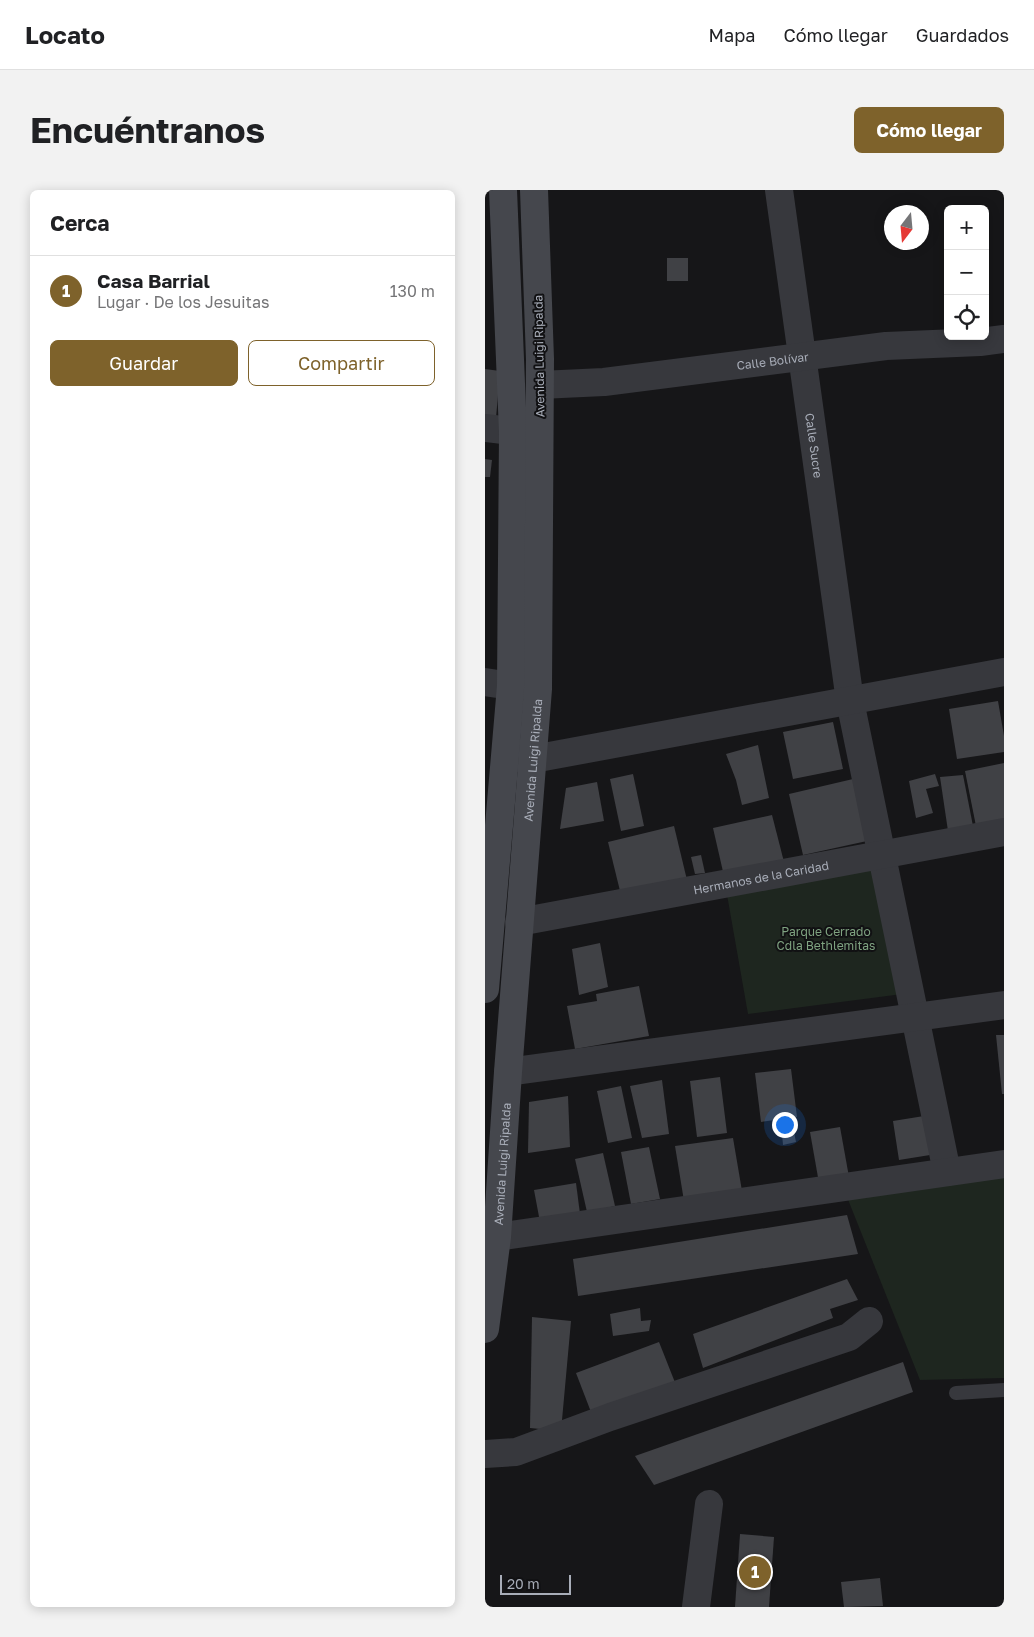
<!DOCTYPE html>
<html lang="es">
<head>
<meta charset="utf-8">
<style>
  :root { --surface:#fff; --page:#f2f2f2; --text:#202124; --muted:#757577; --line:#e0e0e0; --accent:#7e622b }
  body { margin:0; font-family:"Golos Text",sans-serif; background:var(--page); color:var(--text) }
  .controls { position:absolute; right:15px; top:15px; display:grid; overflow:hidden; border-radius:8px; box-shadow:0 2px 12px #0003 }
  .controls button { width:45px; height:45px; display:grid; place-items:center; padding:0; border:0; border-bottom:1px solid var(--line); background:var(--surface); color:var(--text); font:25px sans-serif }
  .compass { position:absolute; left:399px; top:15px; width:45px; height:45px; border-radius:50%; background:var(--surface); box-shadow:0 2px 12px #0003; rotate:196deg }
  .scale { position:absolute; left:15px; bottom:12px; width:71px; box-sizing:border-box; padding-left:5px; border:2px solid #a8adb8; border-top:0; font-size:14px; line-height:18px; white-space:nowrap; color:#a8adb8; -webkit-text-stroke:4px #111113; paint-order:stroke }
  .you { position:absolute; left:299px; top:934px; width:18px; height:18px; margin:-12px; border:4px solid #fff; border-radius:50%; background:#1a73e8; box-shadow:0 0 0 8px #1a73e833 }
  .badge { display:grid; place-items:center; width:32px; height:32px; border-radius:50%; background:var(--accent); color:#fff; font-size:16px; font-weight:700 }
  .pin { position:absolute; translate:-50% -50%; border:2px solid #fff; box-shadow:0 1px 5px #0006 }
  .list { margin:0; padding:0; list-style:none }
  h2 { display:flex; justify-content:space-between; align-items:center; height:65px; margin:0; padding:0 20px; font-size:21px }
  h2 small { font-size:16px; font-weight:400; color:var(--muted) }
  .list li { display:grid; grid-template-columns:32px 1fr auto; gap:15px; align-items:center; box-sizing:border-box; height:70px; padding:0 20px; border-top:1px solid var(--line) }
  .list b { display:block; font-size:19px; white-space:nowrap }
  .list p { margin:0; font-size:16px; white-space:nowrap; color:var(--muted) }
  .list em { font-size:16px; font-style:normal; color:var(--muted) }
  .actions { display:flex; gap:10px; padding:15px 20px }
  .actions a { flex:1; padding:11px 0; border:1px solid var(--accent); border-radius:8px; text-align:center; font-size:18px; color:var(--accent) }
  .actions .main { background:var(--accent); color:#fff }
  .icon { flex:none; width:28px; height:28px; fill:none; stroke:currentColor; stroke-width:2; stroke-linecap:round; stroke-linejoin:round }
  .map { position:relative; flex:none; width:519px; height:1417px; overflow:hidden; border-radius:8px }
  header { display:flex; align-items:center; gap:30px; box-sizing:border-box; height:70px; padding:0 25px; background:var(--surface); border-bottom:1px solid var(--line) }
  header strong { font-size:24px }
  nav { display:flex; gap:28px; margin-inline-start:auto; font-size:18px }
  .intro { display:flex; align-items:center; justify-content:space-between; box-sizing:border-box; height:120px; padding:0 30px }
  h1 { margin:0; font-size:35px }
  .button { padding:12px 22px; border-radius:8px; background:var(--accent); color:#fff; font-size:18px; font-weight:700 }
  main { display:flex; gap:30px; padding:0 30px }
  aside { flex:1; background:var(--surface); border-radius:8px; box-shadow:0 2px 12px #0003 }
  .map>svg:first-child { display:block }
  .green { fill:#1e261f }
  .building { fill:#404145 }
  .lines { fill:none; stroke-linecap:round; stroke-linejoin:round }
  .lane { stroke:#37383d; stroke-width:14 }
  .street { stroke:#37383d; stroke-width:28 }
  .secondary { stroke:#45474d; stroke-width:28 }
  .labels { text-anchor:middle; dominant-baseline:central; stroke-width:4; stroke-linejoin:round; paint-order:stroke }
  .street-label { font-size:12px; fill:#a8adb8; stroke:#111113 }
  .park-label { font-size:12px; fill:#7fa381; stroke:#111113 }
</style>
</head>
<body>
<header>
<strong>Locato</strong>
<nav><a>Mapa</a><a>Cómo llegar</a><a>Guardados</a></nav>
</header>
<div class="intro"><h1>Encuéntranos</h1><a class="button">Cómo llegar</a></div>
<main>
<aside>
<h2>Cerca<small></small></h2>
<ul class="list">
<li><span class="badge">1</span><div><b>Casa Barrial</b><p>Lugar · De los Jesuitas</p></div><em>130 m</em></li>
</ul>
<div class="actions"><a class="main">Guardar</a><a>Compartir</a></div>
</aside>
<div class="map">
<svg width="519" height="1417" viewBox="0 0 519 1417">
  <rect width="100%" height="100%" fill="#161618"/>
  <g class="green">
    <path d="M 398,670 L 425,803 L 263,824 L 241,699 Z"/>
    <path d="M 519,980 L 519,1188 L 435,1190 L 362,1007 Z"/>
  </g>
  <g class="building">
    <rect x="182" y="68" width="21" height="23"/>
    <path d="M 0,179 L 15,181 L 11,228 L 0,227 Z"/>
    <path d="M 0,269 L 7,270 L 5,287 L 0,287 Z"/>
    <path d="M 513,511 L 519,546 L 519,562 L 472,569 L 464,519 Z"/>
    <path d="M 348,532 L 358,579 L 308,589 L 298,542 Z"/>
    <path d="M 273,555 L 284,608 L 257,615 L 251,590 L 241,564 Z"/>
    <path d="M 519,573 L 519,631 L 491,636 L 480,581 Z"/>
    <path d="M 148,584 L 159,636 L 136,641 L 125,589 Z"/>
    <path d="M 450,584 L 454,596 L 441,599 L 448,623 L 431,628 L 424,591 Z"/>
    <path d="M 478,585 L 488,636 L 463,641 L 455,587 Z"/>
    <path d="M 368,589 L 382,651 L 318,665 L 304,604 Z"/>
    <path d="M 112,592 L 119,631 L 75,639 L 81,598 Z"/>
    <path d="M 287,625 L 299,672 L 239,686 L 228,638 Z"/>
    <path d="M 189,636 L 202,690 L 136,705 L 123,652 Z"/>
    <path d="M 216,665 L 220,683 L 210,684 L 206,667 Z"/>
    <path d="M 115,753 L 123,797 L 94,805 L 87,759 Z"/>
    <path d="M 154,796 L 164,846 L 90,859 L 82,816 L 112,811 L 111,804 Z"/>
    <path d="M 511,845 L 519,845 L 519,904 L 517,904 Z"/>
    <path d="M 306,879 L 312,927 L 276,932 L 270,883 Z"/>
    <path d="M 235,887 L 242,943 L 212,947 L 205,891 Z"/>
    <path d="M 177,890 L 184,944 L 157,948 L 145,896 Z"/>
    <path d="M 136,896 L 147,948 L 123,953 L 112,901 Z"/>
    <path d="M 83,906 L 85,957 L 43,963 L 44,912 Z"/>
    <path d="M 439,926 L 445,965 L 414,970 L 408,931 Z"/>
    <path d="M 355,937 L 364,987 L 334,993 L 325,942 Z"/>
    <path d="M 309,942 L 311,952 L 298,955 L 297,944 Z"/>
    <path d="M 248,948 L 257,1001 L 199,1011 L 190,956 Z"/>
    <path d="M 164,957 L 175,1009 L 146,1014 L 136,962 Z"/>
    <path d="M 118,963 L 130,1016 L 102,1022 L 90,969 Z"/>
    <path d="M 91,993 L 95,1024 L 55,1032 L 49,1000 Z"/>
    <path d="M 362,1025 L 373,1064 L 93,1106 L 88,1069 Z"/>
    <path d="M 362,1089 L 373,1110 L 345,1119 L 348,1128 L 218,1178 L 208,1144 Z"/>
    <path d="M 155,1118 L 156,1131 L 166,1130 L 164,1141 L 128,1146 L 125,1124 Z"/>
    <path d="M 47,1127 L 86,1131 L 76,1241 L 45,1238 Z"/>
    <path d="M 174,1152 L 191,1195 L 106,1222 L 91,1183 Z"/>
    <path d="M 418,1172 L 428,1202 L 169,1295 L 150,1266 Z"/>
    <path d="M 255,1344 L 289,1347 L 284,1417 L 250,1417 Z"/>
    <path d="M 395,1388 L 398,1416 L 359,1417 L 356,1392 Z"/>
  </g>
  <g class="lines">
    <path class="lane" d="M 471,1203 L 519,1200"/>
    <g class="street">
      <path id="s1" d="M 294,0 L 365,511 L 462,982"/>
      <path id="s2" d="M 55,195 L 119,192 L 401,156 L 495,152 L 519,149"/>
      <path d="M 0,238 L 51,244"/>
      <path d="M 0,492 L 26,496"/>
      <path d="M 24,567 L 48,569 L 519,482"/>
      <path id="s3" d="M 34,732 L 519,642"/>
      <path d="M 23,882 L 519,815"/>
      <path d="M 0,1045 L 12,1047 L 519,974"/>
      <path d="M 0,1264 L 31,1262 L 125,1227 L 364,1147 L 384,1131"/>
      <path d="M 211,1417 L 224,1314"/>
    </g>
    <g class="secondary">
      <path d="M 0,799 L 26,496 L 28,242 L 18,0"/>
      <path id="s4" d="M 0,1139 L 12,1047 L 23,882 L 53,499 L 55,169 L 49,0"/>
    </g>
  </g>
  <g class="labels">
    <g class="street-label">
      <text transform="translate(54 166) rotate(-91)">Avenida Luigi Ripalda</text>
      <text stroke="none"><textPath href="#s2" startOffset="234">Calle Bolívar</textPath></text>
      <text stroke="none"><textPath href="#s1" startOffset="258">Calle Sucre</textPath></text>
      <text stroke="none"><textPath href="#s4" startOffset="571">Avenida Luigi Ripalda</textPath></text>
      <text stroke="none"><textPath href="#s3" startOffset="246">Hermanos de la Caridad</textPath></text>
      <text stroke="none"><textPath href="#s4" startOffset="166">Avenida Luigi Ripalda</textPath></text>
    </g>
    <g class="park-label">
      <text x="341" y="741">Parque Cerrado<tspan x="341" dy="14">Cdla Bethlemitas</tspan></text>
    </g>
  </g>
</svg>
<div class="controls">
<button>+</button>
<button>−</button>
<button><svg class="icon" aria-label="locate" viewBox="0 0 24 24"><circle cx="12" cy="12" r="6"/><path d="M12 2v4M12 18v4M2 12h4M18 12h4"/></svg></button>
</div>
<svg class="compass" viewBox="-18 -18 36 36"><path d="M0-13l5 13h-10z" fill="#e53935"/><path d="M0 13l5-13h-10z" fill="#757577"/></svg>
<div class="scale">20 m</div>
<div class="you"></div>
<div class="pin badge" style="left:270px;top:1382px">1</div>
</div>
</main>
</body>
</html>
